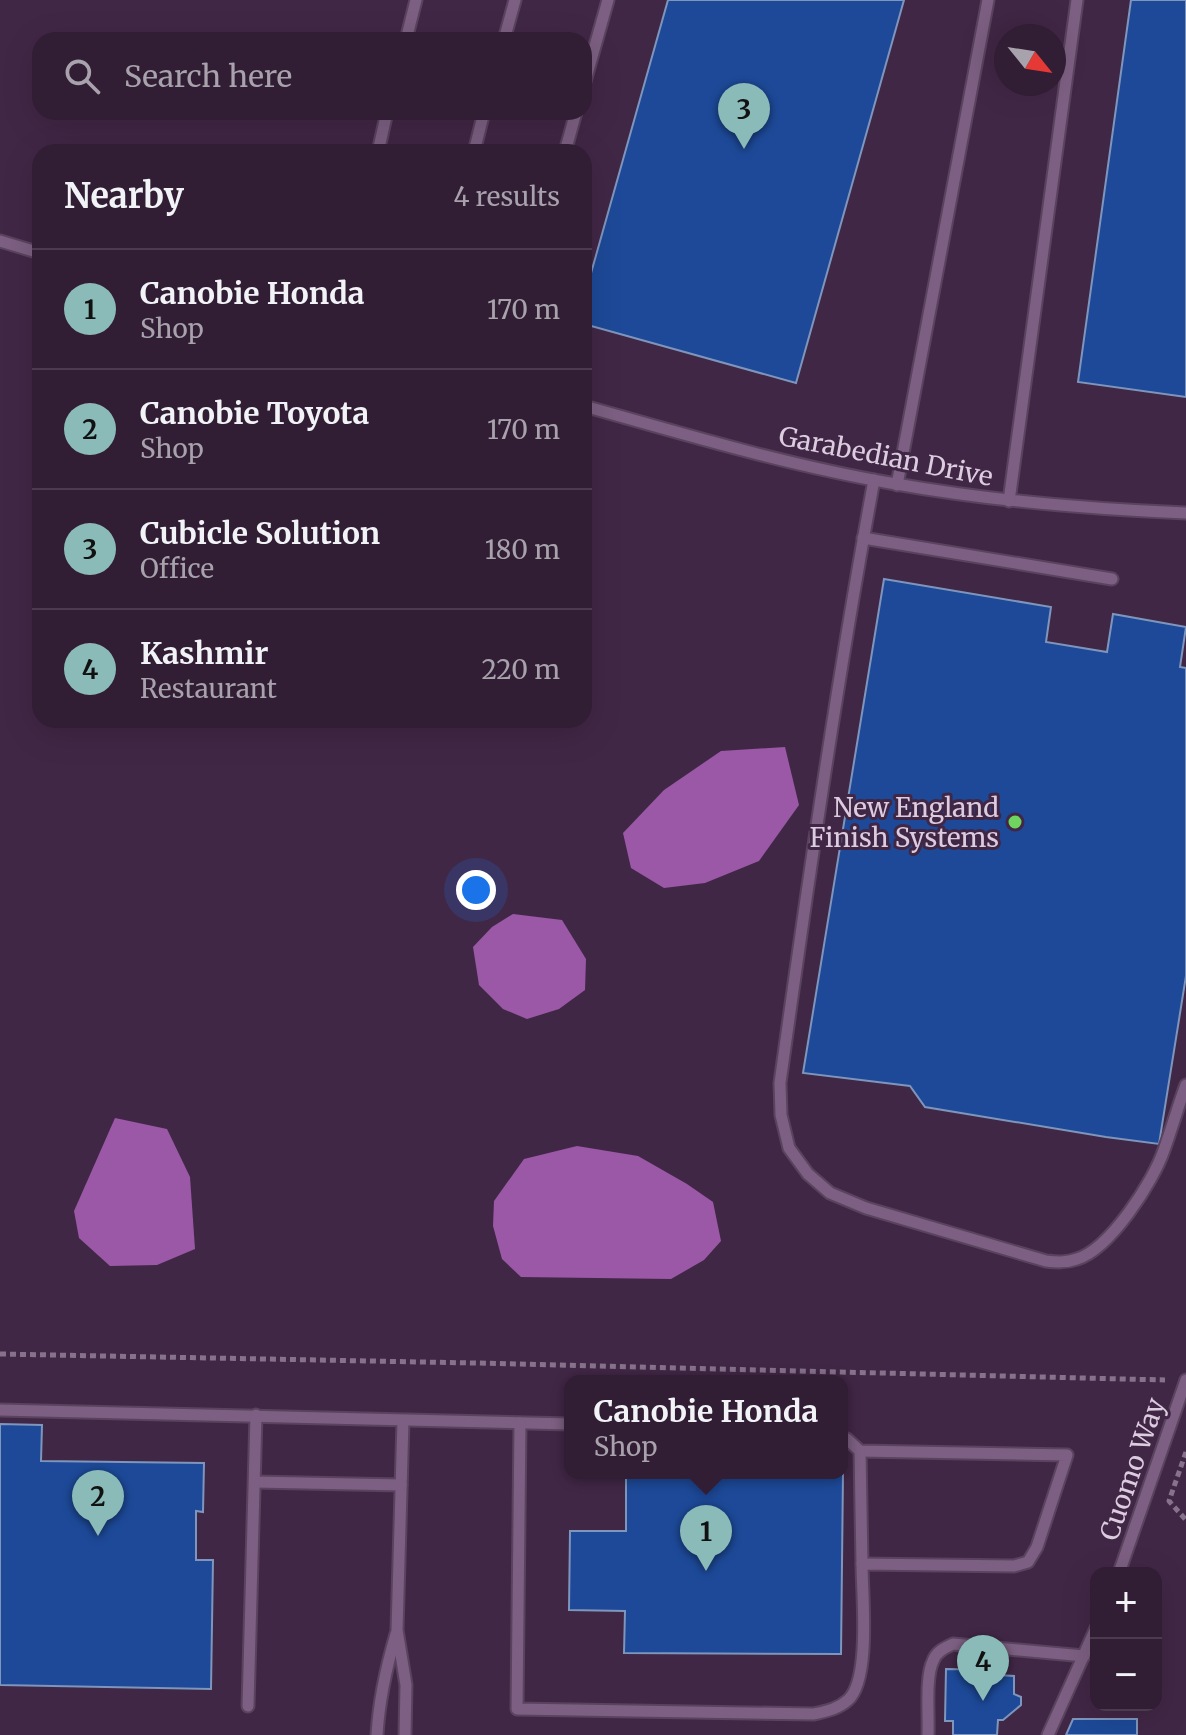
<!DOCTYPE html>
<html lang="en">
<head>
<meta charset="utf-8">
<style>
  :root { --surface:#311d34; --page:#39263c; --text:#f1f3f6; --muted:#a8a2ac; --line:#4c3b4f; --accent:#8bbbb9 }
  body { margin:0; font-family:Merriweather,serif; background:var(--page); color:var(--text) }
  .controls { position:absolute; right:24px; bottom:24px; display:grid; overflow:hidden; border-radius:16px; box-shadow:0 8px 32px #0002 }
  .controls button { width:72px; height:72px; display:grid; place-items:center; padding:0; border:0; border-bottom:2px solid var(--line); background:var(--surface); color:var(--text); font:40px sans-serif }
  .compass { position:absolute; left:994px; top:24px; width:72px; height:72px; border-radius:50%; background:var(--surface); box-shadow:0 8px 32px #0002; rotate:120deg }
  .you { position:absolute; left:476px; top:890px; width:28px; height:28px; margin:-20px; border:6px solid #fff; border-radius:50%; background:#1a73e8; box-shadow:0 0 0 12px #1a73e833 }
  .badge { display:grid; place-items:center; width:52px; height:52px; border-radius:50%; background:var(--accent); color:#111; font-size:26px; font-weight:700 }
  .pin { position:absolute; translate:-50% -66px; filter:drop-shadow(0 2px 4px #0008) }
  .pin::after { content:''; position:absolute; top:42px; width:28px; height:24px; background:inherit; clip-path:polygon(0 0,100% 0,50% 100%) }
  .popup { position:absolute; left:564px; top:1375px; width:284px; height:104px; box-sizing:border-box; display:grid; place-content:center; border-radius:16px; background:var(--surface); filter:drop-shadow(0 2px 6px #0005); font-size:26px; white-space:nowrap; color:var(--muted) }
  .popup b { font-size:30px; color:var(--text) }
  .popup::after { content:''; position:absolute; left:50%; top:100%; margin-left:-16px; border:16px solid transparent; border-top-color:var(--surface) }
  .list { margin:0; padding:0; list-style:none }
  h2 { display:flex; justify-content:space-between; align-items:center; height:104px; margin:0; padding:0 32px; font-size:34px }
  h2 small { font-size:26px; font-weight:400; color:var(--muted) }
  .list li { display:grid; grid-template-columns:52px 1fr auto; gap:24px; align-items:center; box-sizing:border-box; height:120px; padding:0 32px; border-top:2px solid var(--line) }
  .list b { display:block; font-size:30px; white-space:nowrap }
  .list p { margin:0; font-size:26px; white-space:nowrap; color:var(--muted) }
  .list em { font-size:26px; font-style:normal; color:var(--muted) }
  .icon { flex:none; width:44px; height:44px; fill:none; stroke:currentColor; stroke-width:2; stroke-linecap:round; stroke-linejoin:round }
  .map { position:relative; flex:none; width:1186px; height:1735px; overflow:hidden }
  .search { position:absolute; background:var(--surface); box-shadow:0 8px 32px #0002; left:32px; top:32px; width:560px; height:88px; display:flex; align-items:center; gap:20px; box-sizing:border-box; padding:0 28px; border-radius:24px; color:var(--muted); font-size:30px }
  .panel { position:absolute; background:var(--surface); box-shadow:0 8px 32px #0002; left:32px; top:144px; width:560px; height:584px; border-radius:24px }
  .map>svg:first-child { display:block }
  .water { fill:#9b58a7 }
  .building { fill:#1d4998; stroke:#7e95bc; stroke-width:2 }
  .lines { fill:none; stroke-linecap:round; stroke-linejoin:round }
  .lane-casing { stroke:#5a435e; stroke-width:15 }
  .path { stroke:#87728c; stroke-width:5; stroke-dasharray:6 4; stroke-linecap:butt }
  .lane { stroke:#7c5f82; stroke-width:11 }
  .poi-dot { fill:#6fd360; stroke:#412746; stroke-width:3 }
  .labels { text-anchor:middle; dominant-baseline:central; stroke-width:6; stroke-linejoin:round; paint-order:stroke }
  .street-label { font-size:26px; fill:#dcccdf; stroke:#412746 }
  .poi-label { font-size:26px; fill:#dcccdf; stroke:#412746; text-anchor:end }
</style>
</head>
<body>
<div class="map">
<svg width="1186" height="1735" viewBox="0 0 1186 1735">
  <rect width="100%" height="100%" fill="#412746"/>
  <g class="water">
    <path d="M 785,747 L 799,805 L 759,861 L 705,883 L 664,888 L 631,868 L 623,833 L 664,790 L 721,751 Z"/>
    <path d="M 513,914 L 562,920 L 586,959 L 585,990 L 559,1009 L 527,1019 L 503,1009 L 479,985 L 473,947 L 492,927 Z"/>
    <path d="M 115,1118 L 167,1129 L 190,1177 L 195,1249 L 157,1265 L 110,1266 L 79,1238 L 74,1211 Z"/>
    <path d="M 577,1146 L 638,1156 L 687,1184 L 713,1202 L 721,1241 L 704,1260 L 671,1279 L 521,1277 L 502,1259 L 493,1226 L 494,1201 L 524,1159 Z"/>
  </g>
  <g class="building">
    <path d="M 668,0 L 904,0 L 796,383 L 584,324 L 584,298 Z"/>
    <path d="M 1131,0 L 1186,0 L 1186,397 L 1078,382 Z"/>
    <path d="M 884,579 L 1051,607 L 1046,642 L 1107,652 L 1113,614 L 1186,627 L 1180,667 L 1186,668 L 1186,976 L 1159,1144 L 1106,1137 L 925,1107 L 910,1086 L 803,1073 Z"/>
    <path d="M 0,1424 L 42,1425 L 41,1461 L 204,1463 L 203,1512 L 196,1511 L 196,1560 L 213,1560 L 211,1689 L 0,1685 Z"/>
    <path d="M 626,1473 L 843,1473 L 841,1654 L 624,1653 L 625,1611 L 569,1610 L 570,1531 L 626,1531 Z"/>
    <path d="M 946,1669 L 998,1670 L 998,1675 L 1014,1676 L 1014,1694 L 1021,1697 L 1021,1705 L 1003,1720 L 998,1720 L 997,1735 L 953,1735 L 953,1721 L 945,1721 Z"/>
    <path d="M 1073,1719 L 1137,1719 L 1137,1735 L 1066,1735 Z"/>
  </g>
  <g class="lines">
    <g class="lane-casing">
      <g id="lane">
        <path d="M 406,40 L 416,0"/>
        <path d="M 504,40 L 515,0"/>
        <path d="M 584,85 L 608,0"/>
        <path d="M 378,152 L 387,112"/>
        <path d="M 474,152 L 484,112"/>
        <path d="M 565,152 L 576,112"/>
        <path d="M 0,241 L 40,253"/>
        <path d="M 584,406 C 687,435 790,466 896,484 C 992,501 1089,509 1186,513"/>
        <path d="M 874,480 C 837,680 808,882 780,1083 L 781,1115 L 789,1148 L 808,1174 L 830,1193 L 866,1208 L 1046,1261 C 1056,1262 1066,1263 1077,1259 C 1110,1249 1153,1182 1164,1150 C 1172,1128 1178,1106 1186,1085"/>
        <path d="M 897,485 L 988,0"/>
        <path d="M 1009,501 L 1077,0"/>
        <path d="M 863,538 L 1112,579"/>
        <path d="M 0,1410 L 570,1424"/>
        <path d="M 403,1421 L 397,1630 L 406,1685 L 405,1735"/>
        <path d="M 520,1423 L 517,1709 L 814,1714 C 827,1711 838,1709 848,1700 C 871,1679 862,1595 862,1564 L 1014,1566 L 1028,1562 L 1037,1547 L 1067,1455 L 860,1451 L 847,1439 L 842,1437"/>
        <path d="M 860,1451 L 862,1564"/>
        <path d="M 255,1482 L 401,1485"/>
        <path d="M 1119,1573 L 1186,1380"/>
        <path d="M 248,1706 L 256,1415"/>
        <path d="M 377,1735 C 379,1700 386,1668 396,1634"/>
        <path d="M 928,1735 C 929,1716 925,1677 933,1661 C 936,1652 944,1648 953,1644 L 1084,1656"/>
        <path d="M 1048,1735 L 1096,1628"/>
      </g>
    </g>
    <g class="path">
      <path d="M 0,1354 L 475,1363 L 1165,1380"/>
      <path d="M 1186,1452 L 1169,1501 L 1186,1520"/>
    </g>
    <use href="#lane" class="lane"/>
  </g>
  <circle class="poi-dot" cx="1015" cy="822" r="8"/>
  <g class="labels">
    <g class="street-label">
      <text transform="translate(886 456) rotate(11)">Garabedian Drive</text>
      <text transform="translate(1132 1469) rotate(-71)">Cuomo Way</text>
    </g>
    <g class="poi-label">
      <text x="999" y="807">New England<tspan x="999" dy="30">Finish Systems</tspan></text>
    </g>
  </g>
</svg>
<div class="controls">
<button>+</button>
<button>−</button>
</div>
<svg class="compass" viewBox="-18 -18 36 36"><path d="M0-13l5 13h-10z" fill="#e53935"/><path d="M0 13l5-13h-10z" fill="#a8a2ac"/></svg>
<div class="you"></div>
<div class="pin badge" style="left:706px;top:1571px">1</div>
<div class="popup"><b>Canobie Honda</b>Shop</div>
<div class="pin badge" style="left:98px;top:1536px">2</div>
<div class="pin badge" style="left:744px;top:149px">3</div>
<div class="pin badge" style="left:983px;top:1701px">4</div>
<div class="search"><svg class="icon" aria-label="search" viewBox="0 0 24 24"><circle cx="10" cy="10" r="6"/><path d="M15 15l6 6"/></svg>Search here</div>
<section class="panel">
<h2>Nearby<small>4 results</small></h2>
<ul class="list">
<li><span class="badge">1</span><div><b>Canobie Honda</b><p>Shop</p></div><em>170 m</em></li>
<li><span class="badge">2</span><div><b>Canobie Toyota</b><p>Shop</p></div><em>170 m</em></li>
<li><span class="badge">3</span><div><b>Cubicle Solution</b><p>Office</p></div><em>180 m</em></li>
<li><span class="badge">4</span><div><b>Kashmir</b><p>Restaurant</p></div><em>220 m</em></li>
</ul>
</section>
</div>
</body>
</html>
